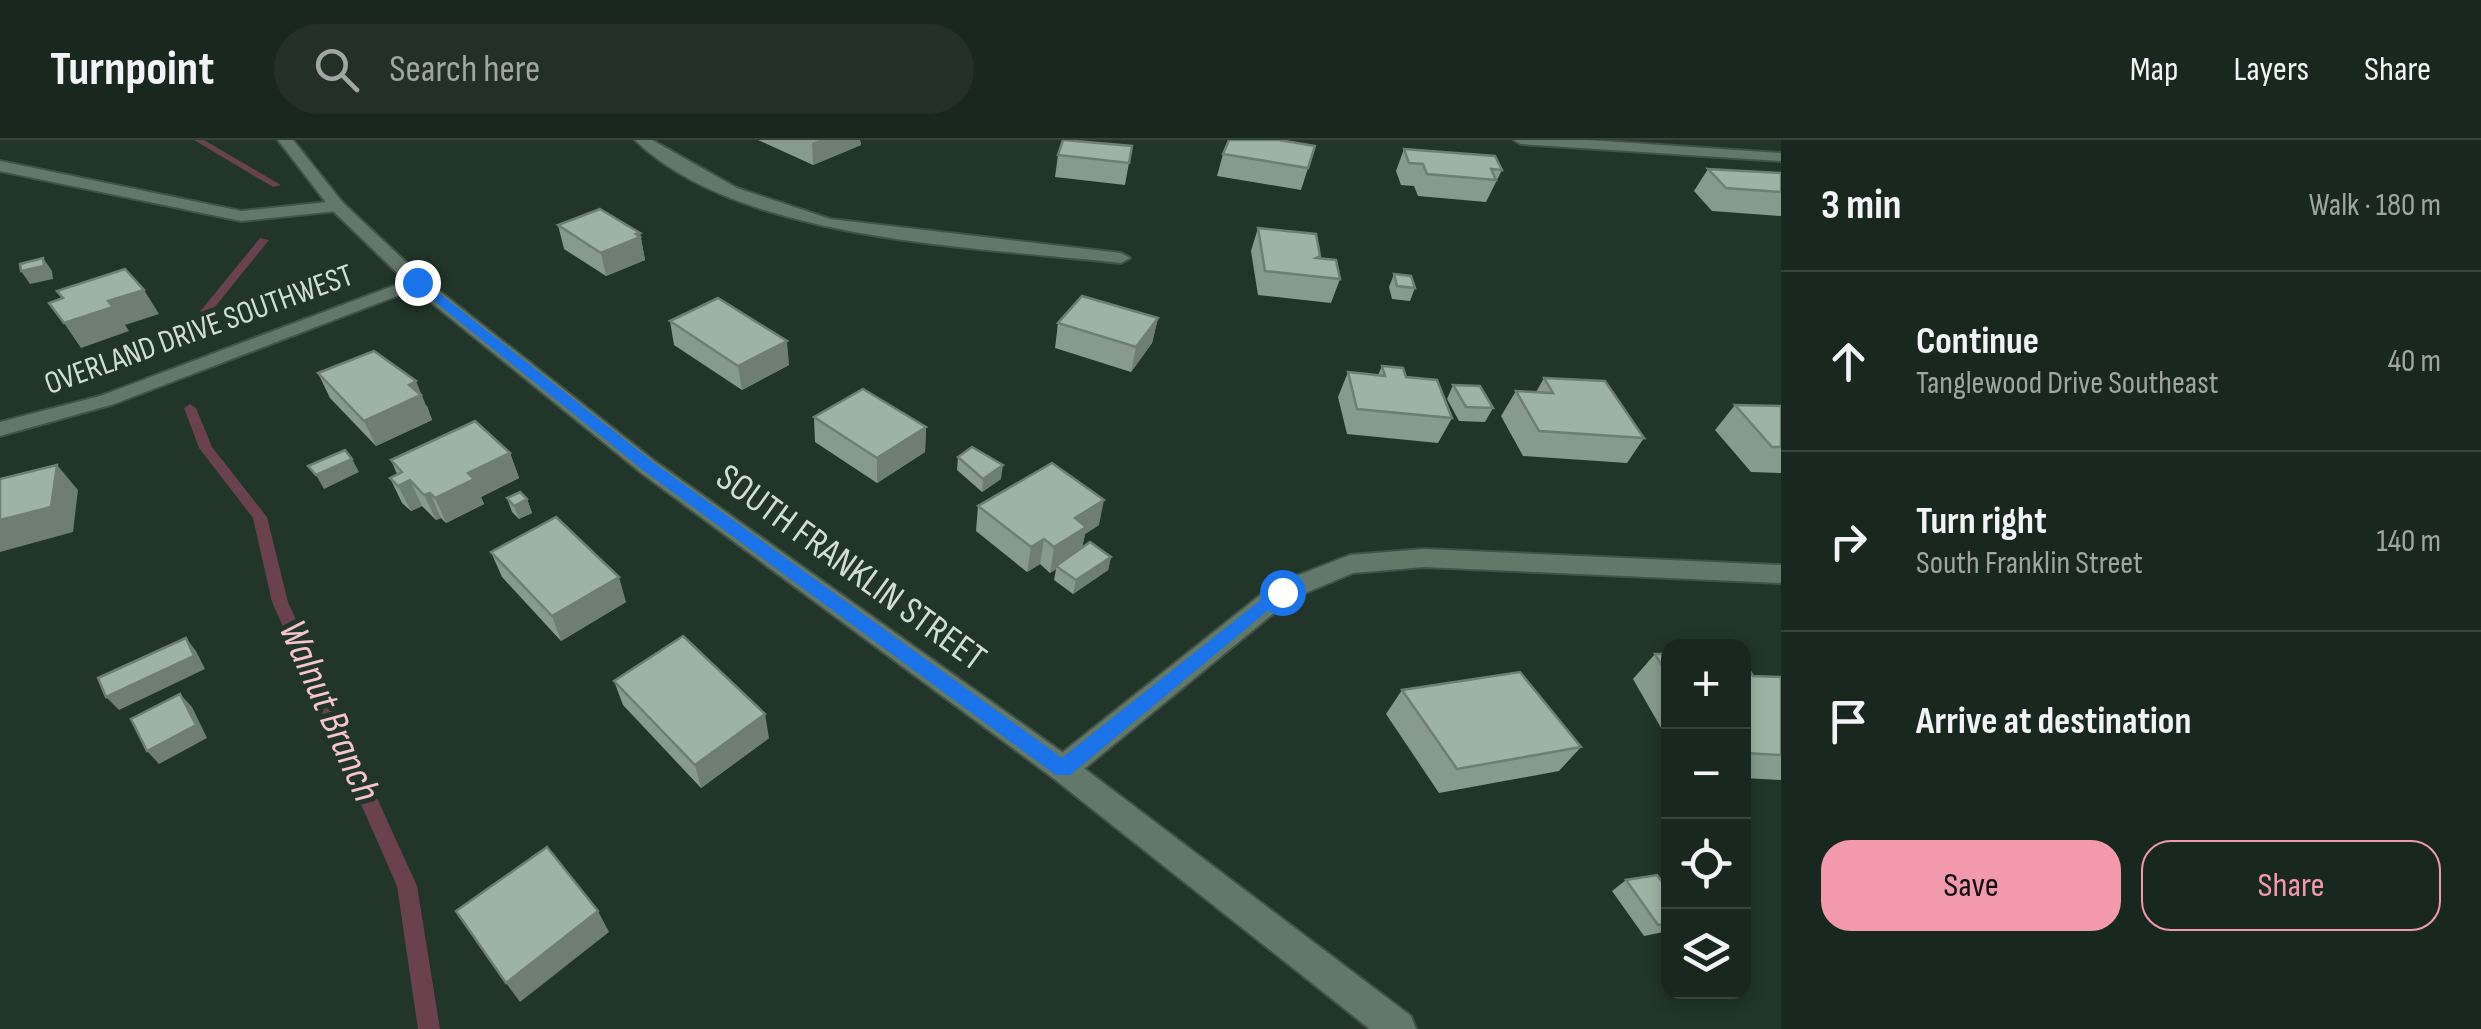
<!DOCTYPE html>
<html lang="en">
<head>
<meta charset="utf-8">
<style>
  :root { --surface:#19281e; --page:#223027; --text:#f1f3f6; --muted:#9fa6a4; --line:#37443c; --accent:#f29aac }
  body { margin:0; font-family:"Sofia Sans Condensed",sans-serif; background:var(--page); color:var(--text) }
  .controls { position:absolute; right:30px; bottom:30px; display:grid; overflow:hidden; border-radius:20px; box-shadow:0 5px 15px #0003 }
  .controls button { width:90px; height:90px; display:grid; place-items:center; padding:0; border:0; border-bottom:2px solid var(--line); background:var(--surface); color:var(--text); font:50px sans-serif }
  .stop { position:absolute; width:30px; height:30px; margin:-22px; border:8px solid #1a73e8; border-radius:50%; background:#fff }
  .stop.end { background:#1a73e8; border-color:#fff; box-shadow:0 2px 10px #0008 }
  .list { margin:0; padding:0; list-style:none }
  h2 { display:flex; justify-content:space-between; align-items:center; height:130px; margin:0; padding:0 40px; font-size:42px }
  h2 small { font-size:32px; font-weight:400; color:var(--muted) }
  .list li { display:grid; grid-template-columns:65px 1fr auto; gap:30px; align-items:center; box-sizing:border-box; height:180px; padding:0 40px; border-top:2px solid var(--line) }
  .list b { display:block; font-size:38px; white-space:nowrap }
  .list p { margin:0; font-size:32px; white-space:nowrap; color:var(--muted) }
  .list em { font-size:32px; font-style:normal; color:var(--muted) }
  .actions { display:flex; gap:20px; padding:30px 40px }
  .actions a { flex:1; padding:22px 0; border:2px solid var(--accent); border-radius:30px; text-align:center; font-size:35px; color:var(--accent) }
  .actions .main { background:var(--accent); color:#111 }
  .icon { flex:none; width:55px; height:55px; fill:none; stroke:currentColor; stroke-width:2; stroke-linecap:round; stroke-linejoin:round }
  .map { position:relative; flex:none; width:1781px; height:889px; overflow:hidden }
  header { display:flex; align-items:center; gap:60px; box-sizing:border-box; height:140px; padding:0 50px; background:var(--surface); border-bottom:2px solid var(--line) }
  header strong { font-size:48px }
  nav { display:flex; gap:55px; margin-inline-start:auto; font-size:35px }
  .search { width:700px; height:90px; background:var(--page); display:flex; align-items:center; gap:25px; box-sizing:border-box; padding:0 35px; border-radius:55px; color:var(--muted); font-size:38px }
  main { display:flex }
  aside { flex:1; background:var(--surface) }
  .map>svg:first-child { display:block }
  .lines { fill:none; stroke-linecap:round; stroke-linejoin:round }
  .stream { fill:#69424e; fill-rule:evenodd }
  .street-casing { stroke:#415248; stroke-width:4 }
  .secondary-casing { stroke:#415248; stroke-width:4 }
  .street { fill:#627869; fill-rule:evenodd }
  .secondary { fill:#627869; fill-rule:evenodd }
  .wall { fill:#879b8d }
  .shaded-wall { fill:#6e7e73 }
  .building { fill:#9db4a4; stroke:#6e7e73; stroke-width:2.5 }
  .route { fill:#1a73e8 }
  .labels { text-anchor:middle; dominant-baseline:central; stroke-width:10; stroke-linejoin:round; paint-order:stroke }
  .far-street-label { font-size:32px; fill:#d1ddd5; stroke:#213528 }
  .street-label { font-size:38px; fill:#d1ddd5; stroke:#213528 }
  .water-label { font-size:40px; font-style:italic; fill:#f8c4ce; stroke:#213528 }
</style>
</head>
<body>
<header>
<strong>Turnpoint</strong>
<div class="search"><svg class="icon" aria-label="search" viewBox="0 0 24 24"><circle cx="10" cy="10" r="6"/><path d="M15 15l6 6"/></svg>Search here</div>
<nav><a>Map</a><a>Layers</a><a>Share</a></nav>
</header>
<main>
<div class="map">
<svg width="1781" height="889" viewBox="0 0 1781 889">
  <rect width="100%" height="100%" fill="#213528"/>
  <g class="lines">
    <g class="stream">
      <path d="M 194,0 L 204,0 L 281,45 L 273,47 Z"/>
      <path d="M 260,98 L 269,100 L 189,199 L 181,199 L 181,195 Z"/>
      <path d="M 190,264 L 196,268 L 212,307 L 267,377 L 288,462 L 417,746 L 440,889 L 418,889 L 397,746 L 272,462 L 253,378 L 199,308 L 184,268 Z"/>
    </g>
    <g class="street-casing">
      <g id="street">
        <path d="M 635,0 L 652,0 L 737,48 L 830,79 L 1121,113 L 1130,118 L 1121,123 C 980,107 740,102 635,0 Z"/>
        <path d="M 1514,0 L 1588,0 L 1781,13 L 1781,21 L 1521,4 Z"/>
        <path d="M 0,21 L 241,71 L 337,61 L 345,66 L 337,71 L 241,81 L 0,31 Z"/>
        <path d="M 417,137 L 426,142 L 423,146 L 114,264 L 0,296 L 0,282 L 100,256 Z"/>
        <path d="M 1424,409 L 1781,425 L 1781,443 L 1424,427 L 1353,433 L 1291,459 L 1073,638 L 1063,642 L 1053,638 L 1048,629 L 1053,620 L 1273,445 L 1350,415 Z"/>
      </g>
    </g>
    <g class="secondary-casing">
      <path id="secondary" d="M 278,0 L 293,0 L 343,63 L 423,138 L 656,322 L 1073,620 L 1411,876 L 1416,889 L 1370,889 L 1053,638 L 640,332 L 411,146 L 331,69 Z"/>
    </g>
    <use href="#street" class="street"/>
    <use href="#secondary" class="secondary"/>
  </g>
  <g class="wall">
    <path d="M 758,0 L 860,0 L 861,5 L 813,25 Z"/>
    <path d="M 1132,6 L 1125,45 L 1055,37 L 1058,15 Z"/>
    <path d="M 1404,9 L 1502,30 L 1486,62 L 1418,56 L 1414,46 L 1401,45 L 1396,31 Z"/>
    <path d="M 1223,14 L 1308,28 L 1301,50 L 1217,36 Z"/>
    <path d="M 1708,29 L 1781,33 L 1781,76 L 1712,71 L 1694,51 Z"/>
    <path d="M 558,85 L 640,93 L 645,120 L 606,136 L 564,109 Z"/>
    <path d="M 1258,88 L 1319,118 L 1340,139 L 1331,163 L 1258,155 L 1251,111 Z"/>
    <path d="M 1394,134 L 1415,148 L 1410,161 L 1392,159 L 1389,147 Z"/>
    <path d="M 1158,178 L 1152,203 L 1131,232 L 1055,208 L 1058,183 Z"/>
    <path d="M 670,181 L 789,225 L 742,250 L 674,205 Z"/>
    <path d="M 1382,226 L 1406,237 L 1452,278 L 1438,303 L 1347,294 L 1338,257 L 1348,232 L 1378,235 Z"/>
    <path d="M 318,233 L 427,266 L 432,280 L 376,306 L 330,258 Z"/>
    <path d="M 1544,238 L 1644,298 L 1627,323 L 1523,316 L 1501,276 L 1516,251 L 1536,252 Z"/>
    <path d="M 1453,245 L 1493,268 L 1485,282 L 1459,281 L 1447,259 Z"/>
    <path d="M 1735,265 L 1781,266 L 1781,333 L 1751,332 L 1715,290 Z"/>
    <path d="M 814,277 L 926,287 L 925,312 L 877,343 L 815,302 Z"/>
    <path d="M 510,313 L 519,338 L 481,357 L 484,364 L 446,383 L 441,378 L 436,380 L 422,366 L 411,371 L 402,363 L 390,338 L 397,334 L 391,320 Z"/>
    <path d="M 958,317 L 1001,339 L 982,352 L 957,330 Z"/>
    <path d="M 507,358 L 527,359 L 532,373 L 519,379 L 512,372 Z"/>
    <path d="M 978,366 L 1099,385 L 1085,394 L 1082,408 L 1111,417 L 1108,430 L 1073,454 L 1054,440 L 1056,429 L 1050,433 L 1040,424 L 1027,432 L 976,391 Z"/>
    <path d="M 491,412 L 626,462 L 561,501 L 502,437 Z"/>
    <path d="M 1655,514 L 1668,514 L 1668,600 L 1633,539 Z"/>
    <path d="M 1744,522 L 1753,536 L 1781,537 L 1781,640 L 1744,638 Z"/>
    <path d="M 614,541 L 769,598 L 701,648 L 623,565 Z"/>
    <path d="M 1402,550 L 1581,607 L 1559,631 L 1439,653 L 1386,574 Z"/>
    <path d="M 1626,740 L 1668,750 L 1668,791 L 1644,796 L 1612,751 Z"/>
  </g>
  <g class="shaded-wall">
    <path d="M 820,0 L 860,0 L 861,5 L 813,25 L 812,3 Z"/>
    <path d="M 640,93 L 645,120 L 606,136 L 601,113 Z"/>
    <path d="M 43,118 L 52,131 L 53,139 L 30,144 L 21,131 Z"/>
    <path d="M 144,150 L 159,174 L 125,185 L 129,191 L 81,208 L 64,183 L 108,161 Z"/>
    <path d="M 1158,178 L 1152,203 L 1131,232 L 1136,207 Z"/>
    <path d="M 787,201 L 789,225 L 742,250 L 738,226 Z"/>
    <path d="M 416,241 L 432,280 L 376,306 L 364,281 L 409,245 Z"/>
    <path d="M 926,287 L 925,312 L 877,343 L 877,318 Z"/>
    <path d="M 510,313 L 519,338 L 481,357 L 484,364 L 446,383 L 435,358 L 468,333 Z"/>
    <path d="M 352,319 L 359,332 L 324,349 L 316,335 Z"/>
    <path d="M 57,325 L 78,350 L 73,392 L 0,412 L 0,380 Z"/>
    <path d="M 1003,325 L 1001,339 L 982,352 L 983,339 Z"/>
    <path d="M 410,340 L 422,366 L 411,371 L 398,346 Z"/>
    <path d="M 430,353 L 441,378 L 436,380 L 424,355 Z"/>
    <path d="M 527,359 L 532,373 L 519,379 L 514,366 Z"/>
    <path d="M 1104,360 L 1099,385 L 1085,394 L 1081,412 L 1056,426 L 1056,429 L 1050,433 L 1054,407 L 1075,378 Z"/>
    <path d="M 1044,399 L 1040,424 L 1027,432 L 1031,407 Z"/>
    <path d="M 1111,417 L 1108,430 L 1073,454 L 1076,440 Z"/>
    <path d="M 619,437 L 626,462 L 561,501 L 552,476 Z"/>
    <path d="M 186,498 L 196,511 L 205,529 L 119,570 L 106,557 Z"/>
    <path d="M 180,554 L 192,567 L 207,598 L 159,624 L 147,611 Z"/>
    <path d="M 765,574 L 769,598 L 701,648 L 695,625 Z"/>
    <path d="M 598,771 L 609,792 L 520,862 L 506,843 Z"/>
  </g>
  <g class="building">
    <path d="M 1063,0 L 1132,6 L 1129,23 L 1058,15 Z"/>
    <path d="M 1229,0 L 1279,0 L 1315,6 L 1308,28 L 1223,14 Z"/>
    <path d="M 1404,9 L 1495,16 L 1502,30 L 1491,29 L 1496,40 L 1427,34 L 1423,24 L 1409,23 Z"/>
    <path d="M 1708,29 L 1781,33 L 1781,52 L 1726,48 Z"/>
    <path d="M 600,69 L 640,93 L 636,94 L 640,97 L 601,113 L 558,85 Z"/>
    <path d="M 1258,88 L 1316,94 L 1320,116 L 1316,118 L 1336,120 L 1340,139 L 1265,131 Z"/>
    <path d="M 43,118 L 44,126 L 21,131 L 20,124 Z"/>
    <path d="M 125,129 L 144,150 L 108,161 L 113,167 L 64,183 L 49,163 L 63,158 L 57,151 Z"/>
    <path d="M 1394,134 L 1411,136 L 1415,148 L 1397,146 Z"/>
    <path d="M 1082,156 L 1158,178 L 1136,207 L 1058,183 Z"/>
    <path d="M 718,158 L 787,201 L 738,226 L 670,181 Z"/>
    <path d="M 374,211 L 416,241 L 409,245 L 421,255 L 364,281 L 318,233 Z"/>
    <path d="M 1382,226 L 1403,228 L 1406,237 L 1437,240 L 1452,278 L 1357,269 L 1348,232 L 1385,236 Z"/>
    <path d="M 1544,238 L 1605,241 L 1644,298 L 1539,291 L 1516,251 L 1553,253 Z"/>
    <path d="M 1453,245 L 1480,246 L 1493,268 L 1466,267 Z"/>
    <path d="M 863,249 L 926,287 L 877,318 L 814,277 Z"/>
    <path d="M 1735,265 L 1781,266 L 1781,307 L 1772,307 Z"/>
    <path d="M 475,281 L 510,313 L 468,333 L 474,339 L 435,358 L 430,353 L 424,355 L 410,340 L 398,346 L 390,338 L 402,332 L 391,320 Z"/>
    <path d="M 972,307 L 1003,325 L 983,339 L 958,317 Z"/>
    <path d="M 345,310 L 352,319 L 316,335 L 308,326 Z"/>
    <path d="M 1052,323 L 1104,360 L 1075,378 L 1086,387 L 1054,407 L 1044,399 L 1031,407 L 978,366 Z"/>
    <path d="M 57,325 L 51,367 L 0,380 L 0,339 Z"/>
    <path d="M 520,352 L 527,359 L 514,366 L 507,358 Z"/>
    <path d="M 556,377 L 619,437 L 552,476 L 491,412 Z"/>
    <path d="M 1090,402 L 1111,417 L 1076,440 L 1056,426 Z"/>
    <path d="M 683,496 L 765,574 L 695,625 L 614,541 Z"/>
    <path d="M 186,498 L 194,516 L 106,557 L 98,538 Z"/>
    <path d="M 1655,514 L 1668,514 L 1668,536 Z"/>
    <path d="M 1744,522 L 1753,536 L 1781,537 L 1781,615 L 1744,613 Z"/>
    <path d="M 1520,532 L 1581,607 L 1457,629 L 1402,550 Z"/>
    <path d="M 180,554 L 196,585 L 147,611 L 131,579 Z"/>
    <path d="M 547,707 L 598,771 L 506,843 L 456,771 Z"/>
    <path d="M 1657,735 L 1668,750 L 1668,783 L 1658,785 L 1626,740 Z"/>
  </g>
  <path class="route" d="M 413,139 L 421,139 L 654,323 L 1062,618 L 1276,448 L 1290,452 L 1070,635 L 1056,635 L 643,330 L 413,144 Z"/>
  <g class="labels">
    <g class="far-street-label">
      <text transform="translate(199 190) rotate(-20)">OVERLAND DRIVE SOUTHWEST</text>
    </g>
    <g class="street-label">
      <text transform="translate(851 428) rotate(36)">SOUTH FRANKLIN STREET</text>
    </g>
    <g class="water-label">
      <text transform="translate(329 571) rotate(66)">Walnut Branch</text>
    </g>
  </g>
</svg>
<div class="controls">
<button>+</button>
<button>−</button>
<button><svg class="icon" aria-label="locate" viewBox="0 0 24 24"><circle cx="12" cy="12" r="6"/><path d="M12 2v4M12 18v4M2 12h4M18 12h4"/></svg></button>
<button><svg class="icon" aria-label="layers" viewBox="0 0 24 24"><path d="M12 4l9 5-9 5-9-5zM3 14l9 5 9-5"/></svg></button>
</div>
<div class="stop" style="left:1282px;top:452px"></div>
<div class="stop end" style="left:417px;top:142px"></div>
</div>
<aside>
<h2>3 min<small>Walk · 180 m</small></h2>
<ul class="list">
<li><svg class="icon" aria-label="ahead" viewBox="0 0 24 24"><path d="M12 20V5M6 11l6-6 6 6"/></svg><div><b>Continue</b><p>Tanglewood Drive Southeast</p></div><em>40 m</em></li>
<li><svg class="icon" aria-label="right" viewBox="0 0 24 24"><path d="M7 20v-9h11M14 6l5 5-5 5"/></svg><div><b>Turn right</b><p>South Franklin Street</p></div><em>140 m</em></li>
<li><svg class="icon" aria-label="arrive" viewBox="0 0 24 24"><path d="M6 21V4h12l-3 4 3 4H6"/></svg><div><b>Arrive at destination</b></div></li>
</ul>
<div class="actions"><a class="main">Save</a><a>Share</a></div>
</aside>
</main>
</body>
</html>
